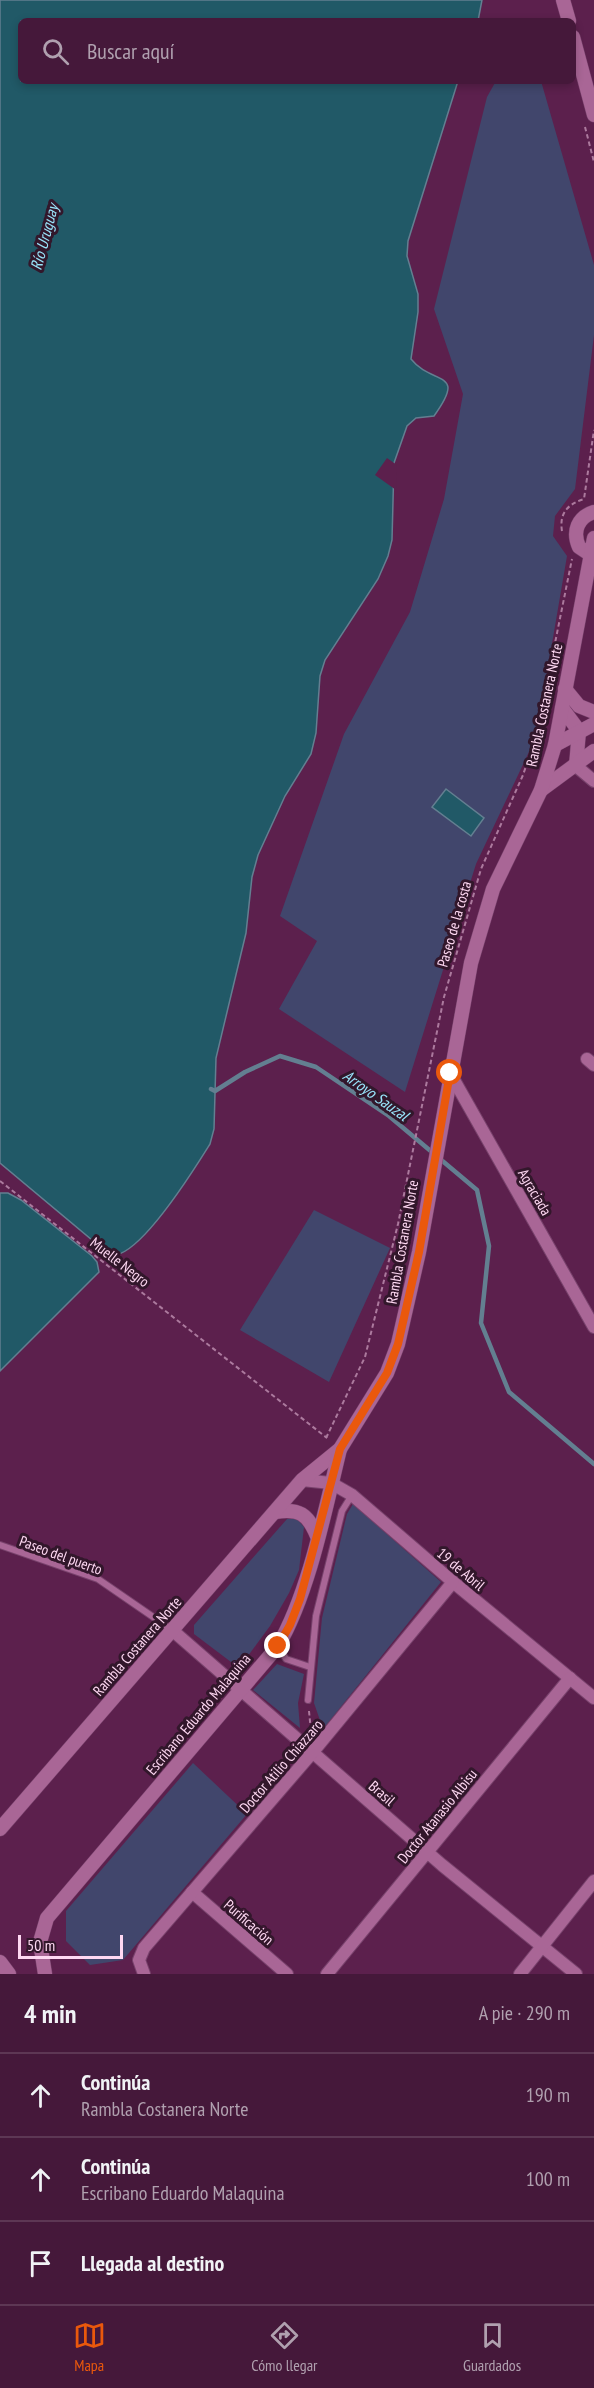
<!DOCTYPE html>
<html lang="es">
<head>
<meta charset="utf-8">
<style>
  :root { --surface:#45183a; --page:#4c2142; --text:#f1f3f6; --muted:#b0a0af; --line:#5d3754; --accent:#ea580c }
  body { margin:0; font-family:"PT Sans Narrow",sans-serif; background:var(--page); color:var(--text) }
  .scale { position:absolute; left:18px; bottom:15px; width:105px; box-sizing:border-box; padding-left:6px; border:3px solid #fed8f2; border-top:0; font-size:16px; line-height:21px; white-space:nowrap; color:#fed8f2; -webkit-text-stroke:4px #32172b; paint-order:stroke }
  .stop { position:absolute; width:18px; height:18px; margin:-14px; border:4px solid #ea580c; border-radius:50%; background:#fff }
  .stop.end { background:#ea580c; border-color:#fff; box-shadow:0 2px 6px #0008 }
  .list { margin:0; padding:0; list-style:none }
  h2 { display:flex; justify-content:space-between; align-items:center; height:78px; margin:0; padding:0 24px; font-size:26px }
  h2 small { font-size:20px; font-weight:400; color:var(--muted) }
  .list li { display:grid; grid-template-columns:39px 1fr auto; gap:18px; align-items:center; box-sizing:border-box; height:84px; padding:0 24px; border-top:2px solid var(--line) }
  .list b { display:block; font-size:22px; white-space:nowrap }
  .list p { margin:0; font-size:20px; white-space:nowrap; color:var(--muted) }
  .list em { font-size:20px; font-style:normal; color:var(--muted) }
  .icon { flex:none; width:33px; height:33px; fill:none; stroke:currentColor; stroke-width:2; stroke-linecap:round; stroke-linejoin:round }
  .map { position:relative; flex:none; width:594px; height:1974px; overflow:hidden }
  .search { position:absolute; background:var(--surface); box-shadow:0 3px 9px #0003; left:18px; right:18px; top:18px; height:66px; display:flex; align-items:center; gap:15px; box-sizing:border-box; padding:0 21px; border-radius:9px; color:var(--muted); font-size:22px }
  .sheet { height:330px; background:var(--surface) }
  nav { display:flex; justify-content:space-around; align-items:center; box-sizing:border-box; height:84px; border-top:2px solid var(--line); background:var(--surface); font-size:16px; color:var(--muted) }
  nav a { display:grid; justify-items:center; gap:3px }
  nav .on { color:var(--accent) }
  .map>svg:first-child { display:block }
  .green { fill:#41466c }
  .water { fill:#215967; stroke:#637f91; stroke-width:1.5 }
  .pier { fill:#5c204d }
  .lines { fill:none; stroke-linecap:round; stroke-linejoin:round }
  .stream { stroke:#637f91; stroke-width:4.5 }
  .service-casing { stroke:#78426c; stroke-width:8 }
  .minor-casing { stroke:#78426c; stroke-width:14 }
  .tertiary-casing { stroke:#78426c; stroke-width:15 }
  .path { stroke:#ac7a9e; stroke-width:2; stroke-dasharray:4.5 3; stroke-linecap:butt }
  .service { stroke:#a96696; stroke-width:6 }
  .minor { stroke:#a96696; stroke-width:12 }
  .tertiary { stroke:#a96696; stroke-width:14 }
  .route { stroke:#ea580c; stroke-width:8 }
  .labels { text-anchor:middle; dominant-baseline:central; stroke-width:6; stroke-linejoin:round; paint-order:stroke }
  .street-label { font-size:15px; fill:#fed8f2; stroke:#32172b }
  .water-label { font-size:16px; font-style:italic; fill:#99e4fa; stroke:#32172b }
</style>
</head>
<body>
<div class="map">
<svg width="594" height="1974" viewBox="0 0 594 1974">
  <rect width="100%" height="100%" fill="#5c204d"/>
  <g class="green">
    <path d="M 496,81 L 541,81 L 594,265 L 594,335 L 575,489 L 555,516 L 553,536 L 567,556 L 536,737 L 476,864 L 405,1092 L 279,1009 L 317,941 L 280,916 L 344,734 L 410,612 L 444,499 L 463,394 L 434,309 L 487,97 Z"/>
    <path d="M 314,1210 L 390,1248 L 329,1382 L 240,1330 Z"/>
    <path d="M 353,1504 L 441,1582 L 323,1729 L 314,1703 L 322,1618 L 347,1514 Z"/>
    <path d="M 287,1519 L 297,1519 L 304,1527 L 299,1570 L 289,1593 L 270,1626 L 242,1664 L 231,1662 L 194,1634 L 194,1625 Z"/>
    <path d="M 277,1664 L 304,1674 L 298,1703 L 300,1728 L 253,1690 Z"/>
    <path d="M 193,1763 L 247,1814 L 123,1960 L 90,1965 L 66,1941 L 66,1911 Z"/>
  </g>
  <g class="water">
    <path d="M 0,0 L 482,0 L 478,21 L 21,21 L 21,81 L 458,81 L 408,241 L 407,256 L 418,294 L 418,312 L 411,359 C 432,386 468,369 434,416 L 416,418 L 407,426 L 394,463 L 392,540 L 388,556 L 378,579 L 325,660 L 320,676 L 316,733 L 311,754 L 285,796 L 258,855 L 252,877 L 246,933 L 216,1058 L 214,1129 L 210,1144 C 195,1168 138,1261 110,1255 L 0,1163 Z"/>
    <path d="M 446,789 L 484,818 L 471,836 L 432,807 Z"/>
    <path d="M 0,1193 L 8,1193 L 21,1200 L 92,1256 L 97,1262 L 99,1272 L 0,1371 Z"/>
  </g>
  <path class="pier" d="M 387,458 L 397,465 L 396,490 L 375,475 Z"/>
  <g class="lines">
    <path class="stream" d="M 211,1089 L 215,1091 L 245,1072 L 280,1056 L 316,1067 L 389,1116 L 477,1190 L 489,1246 L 481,1323 L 509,1392 L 594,1464"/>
    <g class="service-casing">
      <g id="service">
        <path d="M 0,1545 L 98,1579 L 172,1630"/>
        <path d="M 278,1646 L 286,1659 L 310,1667"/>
        <path d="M 308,1700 L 316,1616 L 342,1511 L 352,1495"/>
      </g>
    </g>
    <g class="minor-casing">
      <g id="minor">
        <path d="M 576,766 L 594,781"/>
        <path d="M 587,1059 L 594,1065"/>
        <path d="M 450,1073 L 594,1327"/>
        <path d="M 302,1480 L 331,1483 L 352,1495 L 453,1582 L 594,1698"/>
        <path d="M 172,1630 L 442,1865 L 576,1974"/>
        <path d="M 192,1892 L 287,1974"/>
        <path d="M 144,1974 L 139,1960 L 144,1948 L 312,1753 L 453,1582"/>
        <path d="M 327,1974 L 570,1678"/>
        <path d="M 520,1974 L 594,1881"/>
      </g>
    </g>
    <g class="tertiary-casing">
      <g id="tertiary">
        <path d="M 563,0 L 569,21"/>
        <path d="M 573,37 L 594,115"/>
        <path d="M 594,512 C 578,517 572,531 579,547 L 594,557"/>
        <path d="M 565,689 L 579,706 L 594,712"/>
        <path d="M 562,708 L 579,731 L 576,766"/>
        <path d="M 555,745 L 594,724"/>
        <path d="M 541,790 L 594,751"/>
        <path d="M 275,1512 C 299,1508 308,1514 317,1536"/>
        <path d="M 0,1829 L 302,1480 L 340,1449 L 387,1373 L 398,1344 L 419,1252 L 471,963 L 493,889 L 541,790 L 555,745 L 594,538"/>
        <path d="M 0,1962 L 9,1974"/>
        <path d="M 45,1974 L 40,1942 L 47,1918 L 278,1646 C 309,1593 325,1510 340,1449"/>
      </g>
    </g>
    <g class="path">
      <path d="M 585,127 L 594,162"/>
      <path d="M 562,531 C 559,513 568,504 584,499 L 594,430"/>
      <path d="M 0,1181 L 327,1438"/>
      <path d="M 326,1438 L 365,1357 L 398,1224 L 444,997 L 481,869 L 523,775 L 536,737 L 572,559"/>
      <path d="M 309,1711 L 311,1732"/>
    </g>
    <use href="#service" class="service"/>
    <use href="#minor" class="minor"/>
    <use href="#tertiary" class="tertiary"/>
  </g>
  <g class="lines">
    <path class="route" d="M 278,1646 L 290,1625 L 300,1599 L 340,1449 L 387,1373 L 398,1344 L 419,1252 L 450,1073"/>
  </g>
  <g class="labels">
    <g class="street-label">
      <text transform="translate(544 705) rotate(-78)">Rambla Costanera Norte</text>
      <text transform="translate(454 924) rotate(-74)">Paseo de la costa</text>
      <text transform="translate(535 1192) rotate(60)">Agraciada</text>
      <text transform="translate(402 1242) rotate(-80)">Rambla Costanera Norte</text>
      <text transform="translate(120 1262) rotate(38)">Muelle Negro</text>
      <text transform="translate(61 1555) rotate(20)">Paseo del puerto</text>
      <text transform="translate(461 1569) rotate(40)">19 de Abril</text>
      <text transform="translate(137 1646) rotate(-49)">Rambla Costanera Norte</text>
      <text transform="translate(198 1714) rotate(-50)">Escribano Eduardo Malaquina</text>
      <text transform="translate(281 1766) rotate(-49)">Doctor Atilio Chiazzaro</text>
      <text transform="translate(382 1793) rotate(41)">Brasil</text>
      <text transform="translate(437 1816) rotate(-51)">Doctor Atanasio Albisu</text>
      <text transform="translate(249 1922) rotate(41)">Purificación</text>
    </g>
    <g class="water-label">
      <text transform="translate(44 237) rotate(-75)">Río Uruguay</text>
      <text transform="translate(376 1095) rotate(35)">Arroyo Sauzal</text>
    </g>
  </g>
</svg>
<div class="scale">50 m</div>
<div class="stop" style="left:450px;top:1073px"></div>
<div class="stop end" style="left:278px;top:1646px"></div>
<div class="search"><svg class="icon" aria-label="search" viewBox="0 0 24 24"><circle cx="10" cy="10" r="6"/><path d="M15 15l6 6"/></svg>Buscar aquí</div>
</div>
<section class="sheet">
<h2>4 min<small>A pie · 290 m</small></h2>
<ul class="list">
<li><svg class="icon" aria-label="ahead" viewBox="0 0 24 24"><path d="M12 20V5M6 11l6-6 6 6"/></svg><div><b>Continúa</b><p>Rambla Costanera Norte</p></div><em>190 m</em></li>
<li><svg class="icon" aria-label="ahead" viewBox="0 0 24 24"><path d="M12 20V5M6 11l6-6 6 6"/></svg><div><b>Continúa</b><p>Escribano Eduardo Malaquina</p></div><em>100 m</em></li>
<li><svg class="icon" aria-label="arrive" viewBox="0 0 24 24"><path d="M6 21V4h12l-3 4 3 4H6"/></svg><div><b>Llegada al destino</b></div></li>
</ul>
</section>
<nav>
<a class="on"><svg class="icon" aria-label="map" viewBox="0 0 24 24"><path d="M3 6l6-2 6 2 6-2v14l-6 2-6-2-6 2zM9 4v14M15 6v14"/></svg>Mapa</a>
<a><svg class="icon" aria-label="directions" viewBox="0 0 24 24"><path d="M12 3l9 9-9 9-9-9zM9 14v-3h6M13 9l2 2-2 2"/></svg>Cómo llegar</a>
<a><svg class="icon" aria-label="saved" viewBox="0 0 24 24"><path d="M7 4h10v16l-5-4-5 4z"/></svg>Guardados</a>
</nav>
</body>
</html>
